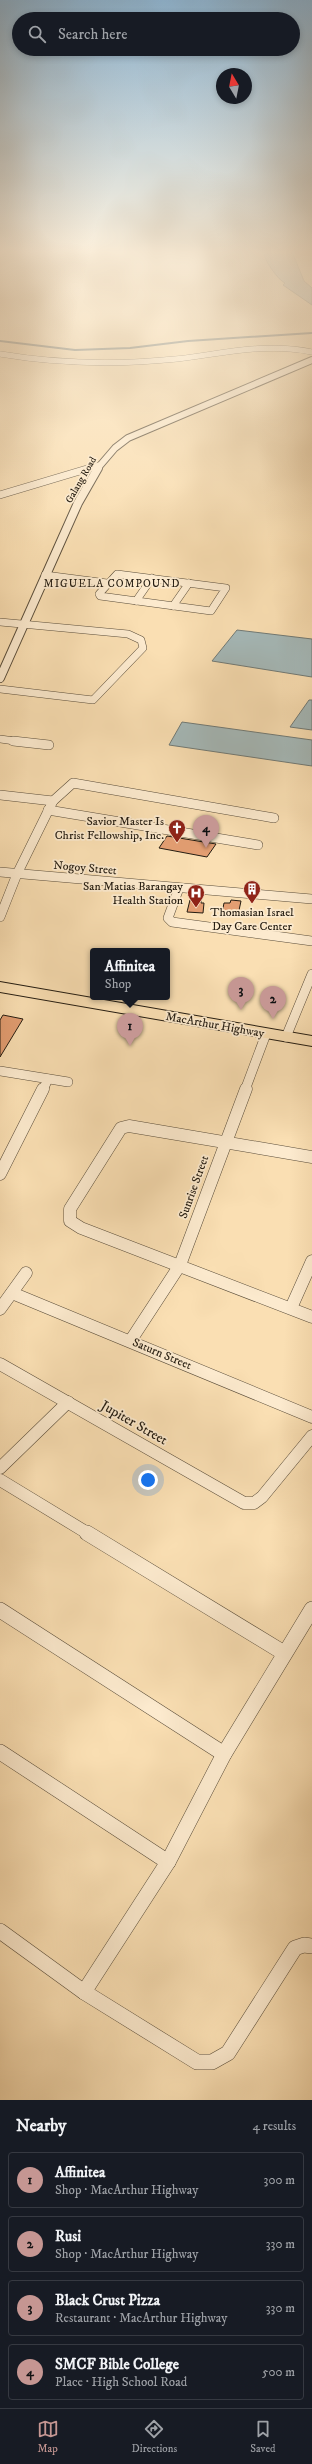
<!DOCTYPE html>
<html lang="en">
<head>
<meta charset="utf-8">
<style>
  :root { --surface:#171b24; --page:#20242c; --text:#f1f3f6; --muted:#9ea1a6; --line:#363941; --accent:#c59692 }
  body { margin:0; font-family:"IM FELL DW Pica",serif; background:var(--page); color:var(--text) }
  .compass { position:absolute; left:216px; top:68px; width:36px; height:36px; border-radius:50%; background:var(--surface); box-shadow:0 2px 6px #0003; rotate:350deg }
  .you { position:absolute; left:148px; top:1480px; width:14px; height:14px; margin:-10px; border:3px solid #fff; border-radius:50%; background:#1a73e8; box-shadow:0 0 0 6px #1a73e833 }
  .badge { display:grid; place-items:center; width:26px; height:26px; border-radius:50%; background:var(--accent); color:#111; font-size:13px; font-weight:700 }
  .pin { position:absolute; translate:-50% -33px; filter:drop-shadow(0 1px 2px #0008) }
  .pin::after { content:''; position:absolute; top:21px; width:14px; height:12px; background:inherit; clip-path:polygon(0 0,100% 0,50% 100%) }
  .popup { position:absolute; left:90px; top:948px; width:80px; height:52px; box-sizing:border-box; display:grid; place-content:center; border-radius:4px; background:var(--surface); filter:drop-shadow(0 1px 3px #0005); font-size:13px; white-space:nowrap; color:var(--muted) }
  .popup b { font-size:15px; color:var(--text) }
  .popup::after { content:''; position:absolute; left:50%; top:100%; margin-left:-8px; border:8px solid transparent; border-top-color:var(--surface) }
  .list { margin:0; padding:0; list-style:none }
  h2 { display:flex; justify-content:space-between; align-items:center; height:52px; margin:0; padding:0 16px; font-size:17px }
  h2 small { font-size:13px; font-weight:400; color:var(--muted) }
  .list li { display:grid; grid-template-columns:26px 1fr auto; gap:12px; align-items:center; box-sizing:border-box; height:56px; margin:0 8px 8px; padding:0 8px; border:1px solid var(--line); border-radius:4px }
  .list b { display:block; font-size:15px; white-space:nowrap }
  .list p { margin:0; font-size:13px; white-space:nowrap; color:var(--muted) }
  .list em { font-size:13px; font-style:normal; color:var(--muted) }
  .icon { flex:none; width:22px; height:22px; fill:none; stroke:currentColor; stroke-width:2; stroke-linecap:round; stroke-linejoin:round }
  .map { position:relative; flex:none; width:312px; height:2100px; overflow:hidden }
  .search { position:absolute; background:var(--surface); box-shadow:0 2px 6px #0003; left:12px; right:12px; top:12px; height:44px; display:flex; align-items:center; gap:10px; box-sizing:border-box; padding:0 14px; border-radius:22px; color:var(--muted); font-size:15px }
  .sheet { height:308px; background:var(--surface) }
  nav { display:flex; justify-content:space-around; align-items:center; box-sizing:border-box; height:56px; border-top:1px solid var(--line); background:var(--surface); font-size:11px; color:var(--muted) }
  nav a { display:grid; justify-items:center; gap:2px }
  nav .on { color:var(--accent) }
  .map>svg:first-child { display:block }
  .water { fill:#a5b9b9; stroke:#717a76 }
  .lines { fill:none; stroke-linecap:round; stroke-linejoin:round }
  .stream { stroke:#717a76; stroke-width:2 }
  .building { fill:#e39e72; stroke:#241c11 }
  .minor-far4-casing { stroke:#5a4d3a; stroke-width:6 }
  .minor-far3-casing { stroke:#5a4d3a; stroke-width:8 }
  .minor-far2-casing { stroke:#5a4d3a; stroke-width:10 }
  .minor-far1-casing { stroke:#5a4d3a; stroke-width:13 }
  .minor-casing { stroke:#5a4d3a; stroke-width:16 }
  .tertiary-far1-casing { stroke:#5a4d3a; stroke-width:8 }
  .tertiary-casing { stroke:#5a4d3a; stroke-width:10 }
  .trunk-casing { stroke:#241c11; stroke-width:2 }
  .minor-far4 { stroke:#fceace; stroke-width:5.5 }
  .minor-far3 { stroke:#fceace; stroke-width:7 }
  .minor-far2 { stroke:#fceace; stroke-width:9 }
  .minor-far1 { stroke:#fceace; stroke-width:12 }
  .minor { stroke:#fceace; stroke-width:15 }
  .tertiary-far1 { stroke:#fceace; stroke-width:6 }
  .tertiary { stroke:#fceace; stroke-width:8 }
  .trunk { fill:#fadfb3; fill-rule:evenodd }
  .labels { text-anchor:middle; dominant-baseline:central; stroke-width:3.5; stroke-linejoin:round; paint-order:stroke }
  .far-street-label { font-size:10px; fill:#241c11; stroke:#fceace }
  .far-neighbourhood-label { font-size:11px; letter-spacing:1px; fill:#241c11; stroke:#fceace }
  .poi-label { font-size:12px; fill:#241c11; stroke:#fceace; text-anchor:end }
  .street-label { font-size:12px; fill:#241c11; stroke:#fceace }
  .near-street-label { font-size:14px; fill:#241c11; stroke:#fceace }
</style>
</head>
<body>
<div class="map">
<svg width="312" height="2100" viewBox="0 0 312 2100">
  <rect width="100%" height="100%" fill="#fadfb3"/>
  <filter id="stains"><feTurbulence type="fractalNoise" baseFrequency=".005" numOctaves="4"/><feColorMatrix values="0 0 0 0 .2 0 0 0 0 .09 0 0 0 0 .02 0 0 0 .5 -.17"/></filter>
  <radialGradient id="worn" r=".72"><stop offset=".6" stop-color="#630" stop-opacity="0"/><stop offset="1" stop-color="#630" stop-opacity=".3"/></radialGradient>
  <g class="water">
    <path d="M 264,254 L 293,254 L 304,281 L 312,288 L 312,305 L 283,285 L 285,283 C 278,280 265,261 264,254 Z"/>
    <path d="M 237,630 L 312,639 L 312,677 L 212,661 Z"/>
    <path d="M 309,700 L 312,700 L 312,730 L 290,727 Z"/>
    <path d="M 182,722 L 312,740 L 312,766 L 169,745 Z"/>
  </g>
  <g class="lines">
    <path class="stream" d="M 0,341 L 75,350 L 130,348 L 188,341 L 312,333"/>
  </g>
  <g class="building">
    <path d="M 167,836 L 216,844 L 207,857 L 159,848 Z"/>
    <path d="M 190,900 L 201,900 L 201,903 L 204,903 L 203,913 L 187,912 Z"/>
    <path d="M 231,900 L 241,901 L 238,915 L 222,913 L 224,903 L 230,903 Z"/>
    <path d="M 3,1015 L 23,1019 L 0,1057 L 0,1020 Z"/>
  </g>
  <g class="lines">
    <g class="minor-far4-casing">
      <g id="minor-far4">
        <path d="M 0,354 C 59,364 117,365 176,359 C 221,354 267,342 312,352"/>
        <path d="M 87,469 L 99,465"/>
      </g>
    </g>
    <g class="minor-far3-casing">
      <g id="minor-far3">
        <path d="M 0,495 L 90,468"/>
        <path d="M 117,574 L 226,588 L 211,611 L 100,596 L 99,594 Z"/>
        <path d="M 45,575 L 107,583"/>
        <path d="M 136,601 L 152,578"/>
        <path d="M 173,606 L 189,583"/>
        <path d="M 0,622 L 128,634 L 141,640 L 143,648 L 93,700 L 0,689"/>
        <path d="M 0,739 L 22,742"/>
      </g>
    </g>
    <g class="minor-far2-casing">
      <g id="minor-far2">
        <path d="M 13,741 L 49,745"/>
        <path d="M 0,795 L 53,801"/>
        <path d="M 48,810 L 258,845"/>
        <path d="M 0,872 L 312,899"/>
        <path d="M 179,888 L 168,918 L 172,922 L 312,941"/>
        <path d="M 0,917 L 17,874 L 53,801 L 73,783 L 274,818"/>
        <path d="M 286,1037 L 312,974"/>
        <path d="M 0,1071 L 68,1082"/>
        <path d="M 43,1090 L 48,1079"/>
        <path d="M 245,1090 L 266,1034"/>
      </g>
    </g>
    <g class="minor-far1-casing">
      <g id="minor-far1">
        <path d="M 312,1157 L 129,1126 L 121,1128 L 70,1209 L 70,1221 L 81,1228 L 312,1317"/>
        <path d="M 0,1174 L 43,1089"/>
        <path d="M 12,1293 L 312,1417"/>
        <path d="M 291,1308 L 312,1261"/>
        <path d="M 0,1309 L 26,1273"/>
        <path d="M 131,1340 L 180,1265 L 246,1089"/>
        <path d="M 0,1364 L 244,1503 L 254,1503 L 262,1497 L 312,1436"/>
        <path d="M 0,1468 L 68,1402"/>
        <path d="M 0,1480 L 89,1534"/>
      </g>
    </g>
    <g class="minor-casing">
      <g id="minor">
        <path d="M 87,1533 L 284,1653"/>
        <path d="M 0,1610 L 224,1754"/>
        <path d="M 0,1752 L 168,1862"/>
        <path d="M 0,1931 L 84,1992 L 197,2062 L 212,2062 L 228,2053 L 295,1948 L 304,1945 L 312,1946"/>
        <path d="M 84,1992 L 168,1862 L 224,1754 L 312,1609"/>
      </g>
    </g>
    <g class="tertiary-far1-casing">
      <path id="tertiary-far1" d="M 97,469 L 115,448 L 128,438 L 312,360"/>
    </g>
    <g class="tertiary-casing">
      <path id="tertiary" d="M 0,678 L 78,503 L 98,468"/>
    </g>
    <g class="trunk-casing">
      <path id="trunk" d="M 0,982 L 312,1036 L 312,1046 L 0,992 Z"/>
    </g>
    <use href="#minor-far4" class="minor-far4"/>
    <use href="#minor-far3" class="minor-far3"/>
    <use href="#minor-far2" class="minor-far2"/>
    <use href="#minor-far1" class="minor-far1"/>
    <use href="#minor" class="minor"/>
    <use href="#tertiary-far1" class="tertiary-far1"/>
    <use href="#tertiary" class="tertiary"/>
    <use href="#trunk" class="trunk"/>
  </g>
  <linearGradient id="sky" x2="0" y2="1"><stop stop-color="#8db6d5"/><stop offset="0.46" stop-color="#fdf1dd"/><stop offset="1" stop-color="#fdf1dd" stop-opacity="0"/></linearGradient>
  <rect width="312" height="548" fill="url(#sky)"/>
  <defs>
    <g id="church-pin" transform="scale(0.9)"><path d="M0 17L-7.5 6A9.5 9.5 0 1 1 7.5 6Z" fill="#8f2418" stroke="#fceace"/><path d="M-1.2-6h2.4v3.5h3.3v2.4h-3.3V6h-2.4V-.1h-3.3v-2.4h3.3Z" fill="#fff"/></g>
    <g id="building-pin" transform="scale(0.9)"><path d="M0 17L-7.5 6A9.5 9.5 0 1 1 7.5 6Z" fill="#8f2418" stroke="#fceace"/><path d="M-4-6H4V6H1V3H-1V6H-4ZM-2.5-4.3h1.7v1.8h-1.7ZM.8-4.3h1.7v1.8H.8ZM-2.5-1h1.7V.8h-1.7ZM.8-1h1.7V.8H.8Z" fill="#fff"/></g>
    <g id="hospital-pin" transform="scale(0.9)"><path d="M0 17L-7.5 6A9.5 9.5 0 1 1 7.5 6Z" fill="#8f2418" stroke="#fceace"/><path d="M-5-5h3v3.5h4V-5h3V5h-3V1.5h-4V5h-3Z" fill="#fff"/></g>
  </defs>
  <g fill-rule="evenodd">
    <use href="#church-pin" x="177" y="828"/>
    <use href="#building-pin" x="252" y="889"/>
    <use href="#hospital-pin" x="196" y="893"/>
  </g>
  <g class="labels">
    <g class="far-street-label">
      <text transform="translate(81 480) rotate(-60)">Galang Road</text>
    </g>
    <g class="far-neighbourhood-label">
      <text x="112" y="584">MIGUELA COMPOUND</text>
    </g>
    <g class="poi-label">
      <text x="164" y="821">Savior Master Is<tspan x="164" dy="14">Christ Fellowship, Inc.</tspan></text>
      <text x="183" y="886">San Matias Barangay<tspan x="183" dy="14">Health Station</tspan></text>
      <text x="252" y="912" text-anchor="middle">Thomasian Israel<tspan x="252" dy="14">Day Care Center</tspan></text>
    </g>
    <g class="street-label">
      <text transform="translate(85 868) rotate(5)">Nogoy Street</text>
      <text transform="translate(215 1025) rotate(10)">MacArthur Highway</text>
      <text transform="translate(194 1187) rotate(-70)">Sunrise Street</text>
      <text transform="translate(162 1354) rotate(23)">Saturn Street</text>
    </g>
    <g class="near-street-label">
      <text transform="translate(134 1423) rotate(30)">Jupiter Street</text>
    </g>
  </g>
  <rect width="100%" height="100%" filter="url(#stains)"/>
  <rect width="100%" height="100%" fill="url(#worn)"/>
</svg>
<svg class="compass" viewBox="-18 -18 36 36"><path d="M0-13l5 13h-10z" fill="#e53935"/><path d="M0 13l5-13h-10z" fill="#9ea1a6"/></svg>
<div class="you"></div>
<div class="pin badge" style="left:130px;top:1046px">1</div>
<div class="popup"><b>Affinitea</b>Shop</div>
<div class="pin badge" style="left:273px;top:1019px">2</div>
<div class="pin badge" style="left:241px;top:1010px">3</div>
<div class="pin badge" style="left:206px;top:848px">4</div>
<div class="search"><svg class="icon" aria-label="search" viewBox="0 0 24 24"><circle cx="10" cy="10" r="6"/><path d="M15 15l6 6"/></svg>Search here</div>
</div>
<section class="sheet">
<h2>Nearby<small>4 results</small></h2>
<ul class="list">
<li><span class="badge">1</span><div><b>Affinitea</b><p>Shop · MacArthur Highway</p></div><em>300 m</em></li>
<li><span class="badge">2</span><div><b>Rusi</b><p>Shop · MacArthur Highway</p></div><em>330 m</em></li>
<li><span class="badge">3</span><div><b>Black Crust Pizza</b><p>Restaurant · MacArthur Highway</p></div><em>330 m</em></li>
<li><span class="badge">4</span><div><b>SMCF Bible College</b><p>Place · High School Road</p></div><em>500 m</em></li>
</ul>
</section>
<nav>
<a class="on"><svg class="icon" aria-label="map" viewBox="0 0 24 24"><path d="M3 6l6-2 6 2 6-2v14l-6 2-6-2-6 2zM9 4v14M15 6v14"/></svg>Map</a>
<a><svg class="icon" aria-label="directions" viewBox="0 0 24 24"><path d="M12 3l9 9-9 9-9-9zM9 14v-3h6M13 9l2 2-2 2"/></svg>Directions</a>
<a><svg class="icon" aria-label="saved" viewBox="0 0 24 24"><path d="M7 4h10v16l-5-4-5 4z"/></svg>Saved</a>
</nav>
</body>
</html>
